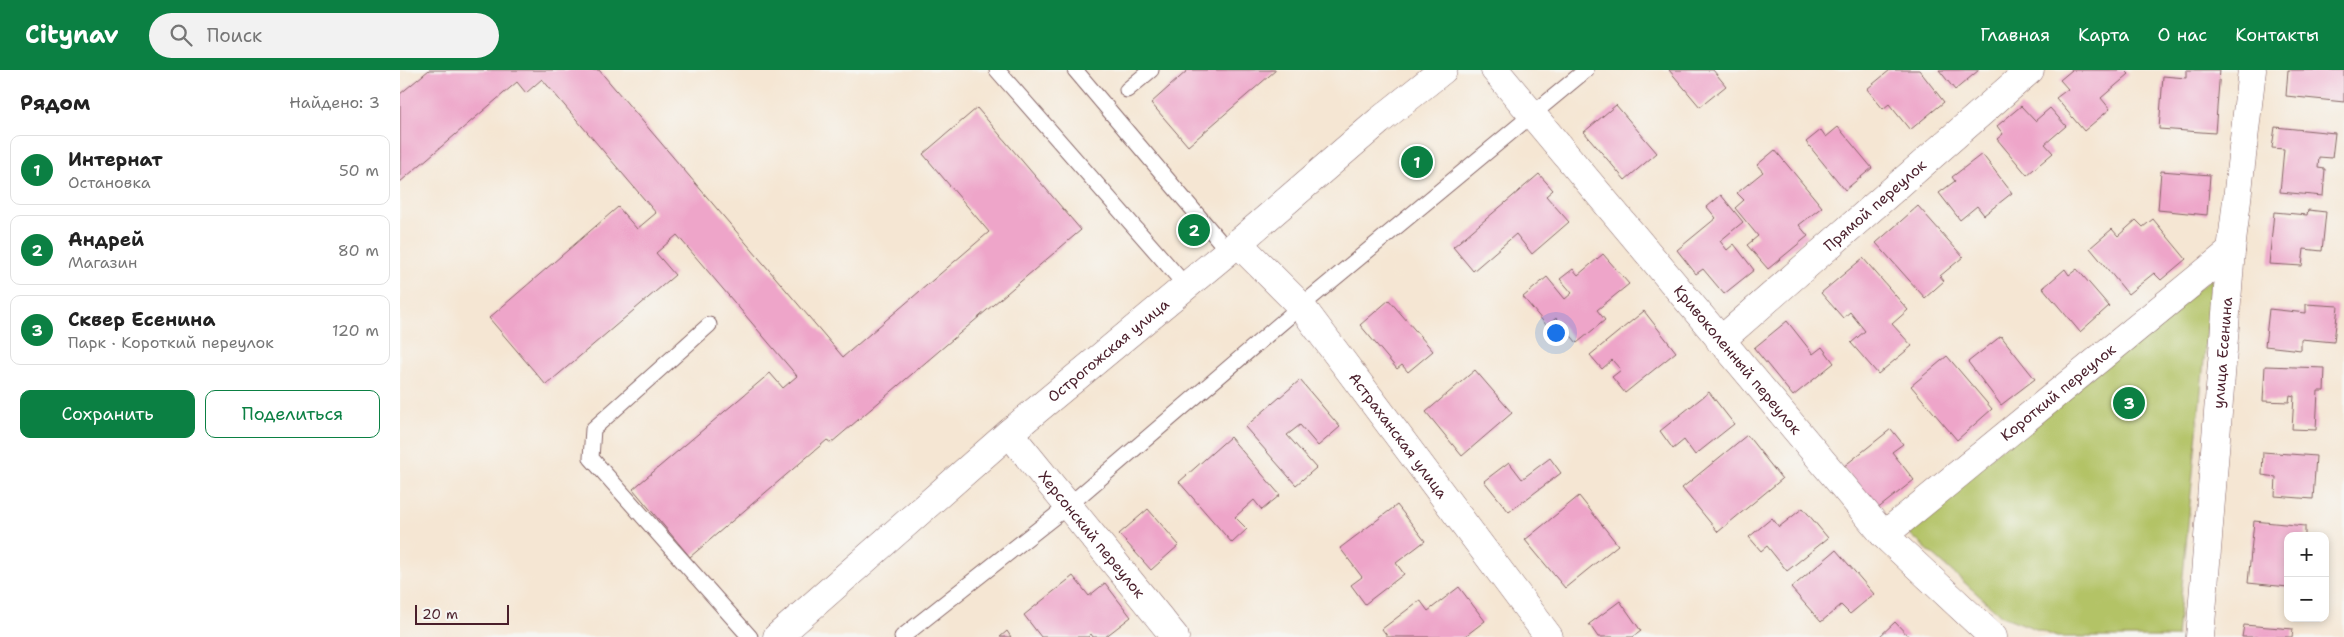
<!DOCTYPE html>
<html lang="ru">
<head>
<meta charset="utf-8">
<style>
  :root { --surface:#fff; --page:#f2f2f2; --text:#222; --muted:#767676; --line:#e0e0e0; --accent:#0b8043 }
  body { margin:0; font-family:"Shantell Sans",sans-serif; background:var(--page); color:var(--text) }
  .controls { position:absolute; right:15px; bottom:15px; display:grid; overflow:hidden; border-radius:10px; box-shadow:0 2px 8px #0003 }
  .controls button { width:45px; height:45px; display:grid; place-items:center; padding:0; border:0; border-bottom:1px solid var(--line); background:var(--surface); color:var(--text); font:25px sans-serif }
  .scale { position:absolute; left:15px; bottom:12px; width:94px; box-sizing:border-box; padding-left:5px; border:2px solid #4a1f2b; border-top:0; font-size:14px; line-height:18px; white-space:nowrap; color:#4a1f2b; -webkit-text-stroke:4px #f6f6f2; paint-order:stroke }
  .you { position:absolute; left:1155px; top:262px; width:18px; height:18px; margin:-12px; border:4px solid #fff; border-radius:50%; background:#1a73e8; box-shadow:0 0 0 8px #1a73e833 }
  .badge { display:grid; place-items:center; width:32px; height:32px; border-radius:50%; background:var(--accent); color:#fff; font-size:16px; font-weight:700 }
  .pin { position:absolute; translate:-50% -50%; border:2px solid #fff; box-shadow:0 1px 5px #0006 }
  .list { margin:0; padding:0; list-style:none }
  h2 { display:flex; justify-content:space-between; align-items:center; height:65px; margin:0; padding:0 20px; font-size:21px }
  h2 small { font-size:16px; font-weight:400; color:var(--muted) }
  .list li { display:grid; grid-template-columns:32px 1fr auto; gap:15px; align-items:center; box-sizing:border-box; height:70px; margin:0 10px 10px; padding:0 10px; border:1px solid var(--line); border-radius:10px }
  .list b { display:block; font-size:19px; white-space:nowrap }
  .list p { margin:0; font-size:16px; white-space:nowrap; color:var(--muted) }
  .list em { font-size:16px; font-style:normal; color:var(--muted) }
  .actions { display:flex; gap:10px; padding:15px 20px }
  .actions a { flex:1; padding:11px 0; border:1px solid var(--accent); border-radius:10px; text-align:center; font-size:18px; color:var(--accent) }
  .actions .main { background:var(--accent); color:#fff }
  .icon { flex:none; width:28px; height:28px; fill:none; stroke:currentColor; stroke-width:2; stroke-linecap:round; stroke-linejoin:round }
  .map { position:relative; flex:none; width:1944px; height:567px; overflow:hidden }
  header { display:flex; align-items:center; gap:30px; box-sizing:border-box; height:70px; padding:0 25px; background:var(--accent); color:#fff }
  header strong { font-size:24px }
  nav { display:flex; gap:28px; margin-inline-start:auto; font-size:18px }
  .search { width:350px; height:45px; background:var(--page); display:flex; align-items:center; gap:12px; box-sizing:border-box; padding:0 18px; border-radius:28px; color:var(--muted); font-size:19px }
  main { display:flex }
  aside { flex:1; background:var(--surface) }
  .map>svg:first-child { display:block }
  .green { fill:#b3c366; stroke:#7e7148 }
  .building { fill:#eea5c9 }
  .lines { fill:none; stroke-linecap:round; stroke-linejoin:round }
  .service-casing { stroke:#866566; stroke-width:17 }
  .minor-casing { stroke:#866566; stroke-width:29 }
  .tertiary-casing { stroke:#866566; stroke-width:29 }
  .service { stroke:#fff; stroke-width:15 }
  .minor { stroke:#fff; stroke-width:28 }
  .tertiary { stroke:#fff; stroke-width:28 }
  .labels { text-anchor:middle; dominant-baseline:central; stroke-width:4; stroke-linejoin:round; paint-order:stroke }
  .street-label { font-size:15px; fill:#4a1f2b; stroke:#f6f6f2 }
</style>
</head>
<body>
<header>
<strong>Citynav</strong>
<div class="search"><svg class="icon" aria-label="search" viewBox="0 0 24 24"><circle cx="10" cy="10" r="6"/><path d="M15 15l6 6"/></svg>Поиск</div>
<nav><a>Главная</a><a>Карта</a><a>О нас</a><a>Контакты</a></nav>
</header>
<main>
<aside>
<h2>Рядом<small>Найдено: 3</small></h2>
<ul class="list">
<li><span class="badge">1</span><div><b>Интернат</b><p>Остановка</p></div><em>50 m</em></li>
<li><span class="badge">2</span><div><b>Андрей</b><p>Магазин</p></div><em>80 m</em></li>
<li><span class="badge">3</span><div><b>Сквер Есенина</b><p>Парк · Короткий переулок</p></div><em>120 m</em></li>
</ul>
<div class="actions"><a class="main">Сохранить</a><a>Поделиться</a></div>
</aside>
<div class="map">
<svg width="1944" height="567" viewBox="0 0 1944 567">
  <rect width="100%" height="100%" fill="#f6f6f2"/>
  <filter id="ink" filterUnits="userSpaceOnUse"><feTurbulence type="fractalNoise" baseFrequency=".02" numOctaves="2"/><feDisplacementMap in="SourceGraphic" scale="10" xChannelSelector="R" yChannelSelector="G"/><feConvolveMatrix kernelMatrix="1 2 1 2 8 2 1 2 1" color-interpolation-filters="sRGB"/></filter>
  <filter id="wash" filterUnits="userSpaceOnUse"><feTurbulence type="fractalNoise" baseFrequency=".0096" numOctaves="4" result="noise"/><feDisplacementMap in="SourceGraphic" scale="20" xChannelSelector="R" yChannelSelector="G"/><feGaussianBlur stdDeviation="1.12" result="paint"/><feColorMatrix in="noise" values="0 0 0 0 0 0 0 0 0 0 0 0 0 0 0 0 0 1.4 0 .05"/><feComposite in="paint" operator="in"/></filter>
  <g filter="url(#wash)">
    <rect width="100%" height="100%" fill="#f5e6d3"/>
    <path class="green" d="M 1812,208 L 1777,567 L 1657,567 L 1602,546 L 1503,458 Z"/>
    <g id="blocks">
      <g class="building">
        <path d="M 29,0 L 199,0 L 443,287 L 589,162 L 523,84 L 577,38 L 681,160 L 431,373 L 427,370 L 290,487 L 233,419 L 370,303 L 383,318 L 397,306 L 277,165 L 256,183 L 275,205 L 146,315 L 89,248 L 218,137 L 237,159 L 256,143 L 142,9 L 126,23 L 117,12 L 0,112 L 0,24 Z"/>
        <path d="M 788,0 L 876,0 L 788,76 L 751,33 Z"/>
        <path d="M 1269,0 L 1313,0 L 1326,16 L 1300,37 Z"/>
        <path d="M 1490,0 L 1519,0 L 1544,32 L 1510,60 L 1489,34 L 1483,39 L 1467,19 Z"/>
        <path d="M 1539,0 L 1579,0 L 1555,20 Z"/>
        <path d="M 1672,0 L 1725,0 L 1729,4 L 1701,28 L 1710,39 L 1684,61 L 1656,28 L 1668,19 L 1660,10 Z"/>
        <path d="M 1786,0 L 1820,0 L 1815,63 L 1759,59 L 1763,6 L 1786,8 Z"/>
        <path d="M 1888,0 L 1944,0 L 1944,32 L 1886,26 Z"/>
        <path d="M 1216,35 L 1257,83 L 1225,110 L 1184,62 Z"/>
        <path d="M 1621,36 L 1635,51 L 1650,38 L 1666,56 L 1645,74 L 1653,83 L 1627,105 L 1597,69 L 1603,64 L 1597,56 Z"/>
        <path d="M 1438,57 L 1472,98 L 1445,120 L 1406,72 L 1421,60 L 1426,67 Z"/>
        <path d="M 1875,57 L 1935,63 L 1932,88 L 1919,87 L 1918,98 L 1925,99 L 1923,126 L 1880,122 L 1884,79 L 1872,78 Z"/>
        <path d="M 1375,80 L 1422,137 L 1399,155 L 1408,166 L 1368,199 L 1347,175 L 1358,166 L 1335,138 L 1344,130 L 1337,123 L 1363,102 L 1357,95 Z"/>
        <path d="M 1582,84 L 1612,123 L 1584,145 L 1577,136 L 1560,150 L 1539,123 L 1555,111 L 1552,107 Z"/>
        <path d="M 1761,101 L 1810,105 L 1807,145 L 1758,140 Z"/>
        <path d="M 1139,104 L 1153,120 L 1146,126 L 1169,152 L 1132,184 L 1116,164 L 1073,201 L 1053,177 Z"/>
        <path d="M 1321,125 L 1343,152 L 1320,171 L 1327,180 L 1334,174 L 1354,200 L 1324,224 L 1303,199 L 1296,204 L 1277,180 L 1316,148 L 1307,137 Z"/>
        <path d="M 1518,136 L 1563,187 L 1540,206 L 1544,211 L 1525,228 L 1476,173 Z"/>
        <path d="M 1908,140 L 1926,142 L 1922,181 L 1904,179 L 1902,196 L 1869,194 L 1874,142 L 1907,145 Z"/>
        <path d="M 1753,149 L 1786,189 L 1761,210 L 1754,203 L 1728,224 L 1690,178 L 1712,159 L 1718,166 L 1736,150 L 1743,157 Z"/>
        <path d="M 1203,184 L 1229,214 L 1197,240 L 1205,250 L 1177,273 L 1156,248 L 1147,256 L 1123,227 L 1147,207 L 1165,229 L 1172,223 L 1160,209 L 1173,199 L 1178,205 Z"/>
        <path d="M 1463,188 L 1508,240 L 1492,254 L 1512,276 L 1478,304 L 1451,273 L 1465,261 L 1450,242 L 1443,248 L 1421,223 Z"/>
        <path d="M 1665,199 L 1669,205 L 1677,199 L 1709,236 L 1680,262 L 1643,218 Z"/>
        <path d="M 989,230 L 1033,281 L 1008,302 L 1002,295 L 997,299 L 960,255 Z"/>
        <path d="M 1906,234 L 1938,236 L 1934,272 L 1901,269 L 1901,280 L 1865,276 L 1869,239 L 1906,243 Z"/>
        <path d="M 1244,241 L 1276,282 L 1225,323 L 1212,307 L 1221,300 L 1212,290 L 1202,299 L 1190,285 Z"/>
        <path d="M 1387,251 L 1413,284 L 1422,277 L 1434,293 L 1393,326 L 1354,278 Z"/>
        <path d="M 1601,266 L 1635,309 L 1601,335 L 1568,292 Z"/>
        <path d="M 1547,286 L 1592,339 L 1557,370 L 1511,316 Z"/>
        <path d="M 1865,296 L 1925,298 L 1924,321 L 1918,321 L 1916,360 L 1892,359 L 1894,326 L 1890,325 L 1889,332 L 1863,331 Z"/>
        <path d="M 1075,300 L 1112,343 L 1062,386 L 1026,342 Z"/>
        <path d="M 900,310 L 940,357 L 918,376 L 900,355 L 887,365 L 916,398 L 896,415 L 845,357 Z"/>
        <path d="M 1309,322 L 1334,354 L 1295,385 L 1284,370 L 1273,379 L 1260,361 Z"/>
        <path d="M 1491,359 L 1503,374 L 1492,382 L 1514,410 L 1476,440 L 1443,397 Z"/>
        <path d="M 1347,365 L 1382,409 L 1318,462 L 1282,418 Z"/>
        <path d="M 830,367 L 880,425 L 862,440 L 854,430 L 835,447 L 847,459 L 832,473 L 779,412 Z"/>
        <path d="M 1863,382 L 1916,386 L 1913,429 L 1875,426 L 1876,407 L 1862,405 Z"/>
        <path d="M 1150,388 L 1161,403 L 1109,442 L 1084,411 L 1109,392 L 1122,409 Z"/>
        <path d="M 1179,426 L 1218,475 L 1165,518 L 1125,470 Z"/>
        <path d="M 997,435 L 1025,471 L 996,493 L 1004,504 L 965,534 L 951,515 L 962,507 L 940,478 Z"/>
        <path d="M 1403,438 L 1428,468 L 1387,501 L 1367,476 L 1361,481 L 1349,467 L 1372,448 L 1379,457 Z"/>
        <path d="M 748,439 L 779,475 L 751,500 L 719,464 Z"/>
        <path d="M 1854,451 L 1905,456 L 1905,466 L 1888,466 L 1888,517 L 1848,513 Z"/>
        <path d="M 1436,480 L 1474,524 L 1450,544 L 1441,535 L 1421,552 L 1391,518 Z"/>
        <path d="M 673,506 L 689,526 L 705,513 L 731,547 L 705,567 L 693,567 L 691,564 L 688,567 L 641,567 L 624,545 Z"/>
        <path d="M 1059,517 L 1085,551 L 1064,567 L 988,567 L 982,559 L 1020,530 L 1028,541 Z"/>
        <path d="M 1220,531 L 1241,561 L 1233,567 L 1198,567 L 1189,554 Z"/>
        <path d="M 1495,552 L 1509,567 L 1479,567 Z"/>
        <path d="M 1844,555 L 1893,559 L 1892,567 L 1842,567 Z"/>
        <path d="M 607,561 L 611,567 L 600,567 Z"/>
      </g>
    </g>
  </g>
  <g filter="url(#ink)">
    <use href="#blocks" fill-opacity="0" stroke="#866566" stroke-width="1"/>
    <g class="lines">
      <g class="service-casing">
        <g id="service">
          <path d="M 597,0 L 786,216"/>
          <path d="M 675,0 L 828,181"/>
          <path d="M 727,20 L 751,0"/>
          <path d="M 309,255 L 193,359 L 191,388 L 350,567"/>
          <path d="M 502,567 L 669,435 L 901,236 L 1186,0"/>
        </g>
      </g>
      <g class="minor-casing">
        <g id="minor">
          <path id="s1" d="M 1095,0 L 1484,465 L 1593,567"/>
          <path id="s2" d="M 838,173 L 901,236 L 1149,567"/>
          <path id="s3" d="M 1320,271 L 1630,0"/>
          <path id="s4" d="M 609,363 L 775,567"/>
          <path id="s5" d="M 1484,465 L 1831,181"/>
          <path id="s6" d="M 1800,567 L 1831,181 L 1852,0"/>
        </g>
      </g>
      <g class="tertiary-casing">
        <g id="tertiary">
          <path id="s7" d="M 377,567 L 609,363 L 838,173 L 979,51 L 1043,0"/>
        </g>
      </g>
      <use href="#service" class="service"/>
      <use href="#minor" class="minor"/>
      <use href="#tertiary" class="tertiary"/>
    </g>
  </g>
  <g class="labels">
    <g class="street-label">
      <text stroke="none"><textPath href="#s3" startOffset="206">Прямой переулок</textPath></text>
      <text stroke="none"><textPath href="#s7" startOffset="438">Острогожская улица</textPath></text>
      <text stroke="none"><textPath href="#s6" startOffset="285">улица Есенина</textPath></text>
      <text stroke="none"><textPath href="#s1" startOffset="378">Кривоколенный переулок</textPath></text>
      <text stroke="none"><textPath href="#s5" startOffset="225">Короткий переулок</textPath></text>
      <text stroke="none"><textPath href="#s2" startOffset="251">Астраханская улица</textPath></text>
      <text stroke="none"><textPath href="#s4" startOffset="131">Херсонский переулок</textPath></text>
    </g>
  </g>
</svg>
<div class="controls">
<button>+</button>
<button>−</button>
</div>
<div class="scale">20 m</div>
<div class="you"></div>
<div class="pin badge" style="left:1017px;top:92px">1</div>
<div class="pin badge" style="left:794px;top:160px">2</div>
<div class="pin badge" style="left:1729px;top:333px">3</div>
</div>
</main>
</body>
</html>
